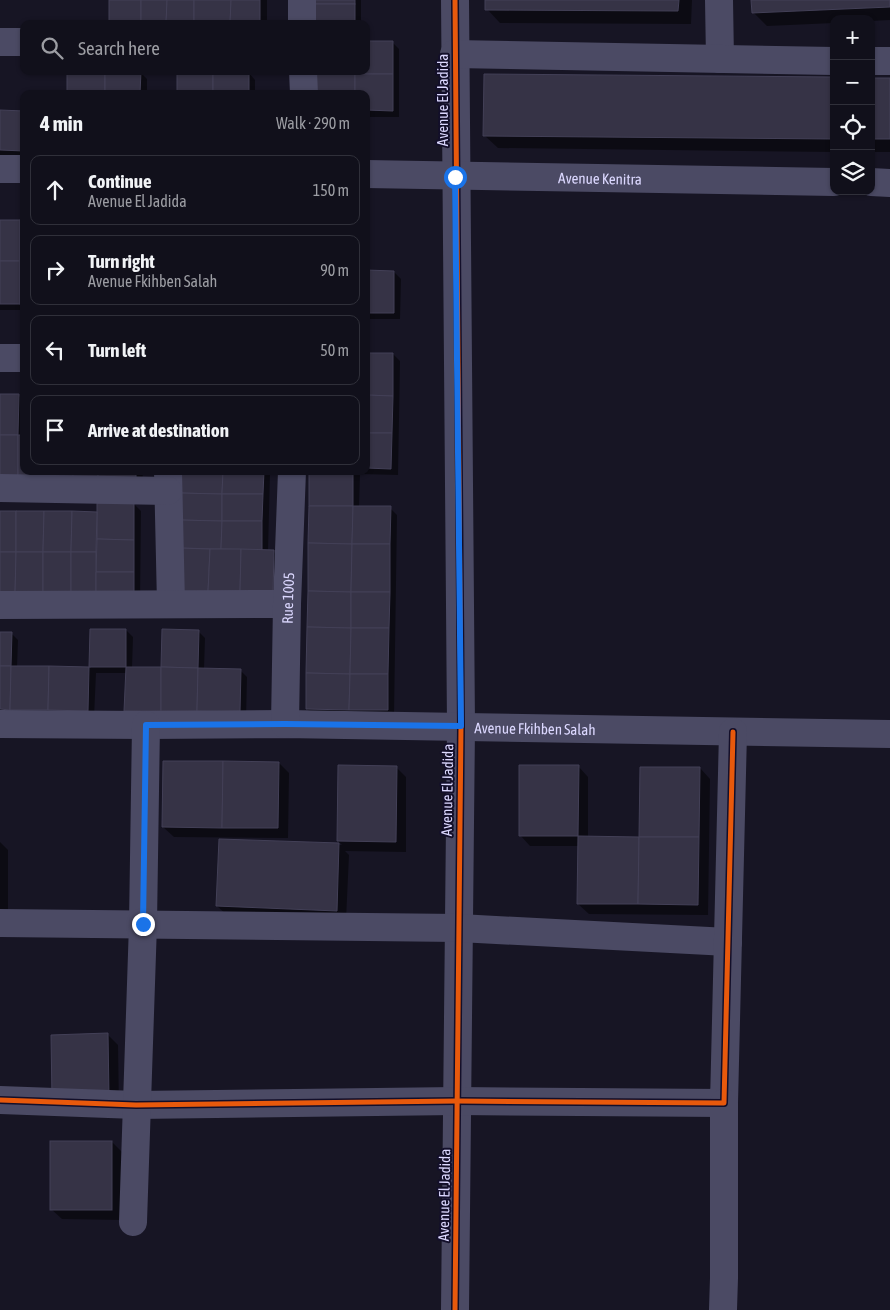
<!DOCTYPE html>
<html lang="en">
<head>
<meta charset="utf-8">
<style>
  :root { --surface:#11101b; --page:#1e1e28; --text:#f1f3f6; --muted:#9c9da3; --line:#30303a }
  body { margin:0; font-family:"Asap Condensed",sans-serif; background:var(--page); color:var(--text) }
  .controls { position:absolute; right:15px; top:15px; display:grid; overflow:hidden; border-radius:10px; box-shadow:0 1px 4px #0004 }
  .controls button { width:45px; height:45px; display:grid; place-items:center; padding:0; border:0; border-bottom:1px solid var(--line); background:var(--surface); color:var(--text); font:25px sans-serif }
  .stop { position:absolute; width:15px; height:15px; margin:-11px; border:4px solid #1a73e8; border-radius:50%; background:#fff }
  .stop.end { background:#1a73e8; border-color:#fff; box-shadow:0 1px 5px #0008 }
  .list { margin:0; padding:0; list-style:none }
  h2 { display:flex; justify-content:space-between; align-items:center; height:65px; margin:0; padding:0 20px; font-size:21px }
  h2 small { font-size:16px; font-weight:400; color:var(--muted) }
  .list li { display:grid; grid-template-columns:32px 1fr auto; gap:15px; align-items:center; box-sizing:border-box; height:70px; margin:0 10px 10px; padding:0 10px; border:1px solid var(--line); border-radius:10px }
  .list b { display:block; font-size:19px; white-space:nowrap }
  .list p { margin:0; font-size:16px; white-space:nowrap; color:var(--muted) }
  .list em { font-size:16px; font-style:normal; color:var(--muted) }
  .icon { flex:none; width:28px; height:28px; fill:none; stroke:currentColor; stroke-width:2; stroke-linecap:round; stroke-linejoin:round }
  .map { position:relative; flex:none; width:890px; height:1310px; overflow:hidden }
  .search { position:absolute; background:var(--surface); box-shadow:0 1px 4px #0004; left:20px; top:20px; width:350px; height:55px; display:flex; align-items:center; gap:12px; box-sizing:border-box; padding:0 18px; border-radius:10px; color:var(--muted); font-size:19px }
  .panel { position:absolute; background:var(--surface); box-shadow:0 1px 4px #0004; left:20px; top:90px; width:350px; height:385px; border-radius:10px }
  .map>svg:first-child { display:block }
  .shadow { fill:#0007 }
  .building { fill:#363346; stroke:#434057 }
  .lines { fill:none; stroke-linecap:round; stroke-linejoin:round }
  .minor { stroke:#4b4a64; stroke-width:28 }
  .cycleway-casing { stroke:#130f2a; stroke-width:8 }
  .cycleway { stroke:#e8590c; stroke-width:5 }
  .route { stroke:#1a73e8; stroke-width:6 }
  .labels { text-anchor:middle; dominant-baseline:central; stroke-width:4; stroke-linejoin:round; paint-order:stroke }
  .street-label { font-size:15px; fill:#dcd8ff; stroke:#130f2a }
</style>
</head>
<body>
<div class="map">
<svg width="890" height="1310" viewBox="0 0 890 1310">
  <rect width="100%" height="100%" fill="#171524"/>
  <g class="shadow">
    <path d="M 111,0 L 267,0 L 267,24 L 110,24 Z"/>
    <rect x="313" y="0" width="48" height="24"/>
    <path d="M 487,0 L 692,0 L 691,24 L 500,23 L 487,9 Z"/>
    <path d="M 753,0 L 890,0 L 890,20 L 871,21 L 871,19 L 834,19 L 834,23 L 767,26 L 753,12 Z"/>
    <path d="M 392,42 L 399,49 L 399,117 L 366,117 L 366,71 Z"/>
    <path d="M 140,72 L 147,79 L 147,94 L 68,94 Z"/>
    <path d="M 249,73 L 255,80 L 255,94 L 178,94 Z"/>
    <path d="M 834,79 L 834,152 L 498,148 L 484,135 Z"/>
    <rect x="871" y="79" width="19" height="73"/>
    <path d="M 0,111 L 24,112 L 24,157 L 0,157 Z"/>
    <path d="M 0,221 L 24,222 L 24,310 L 0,310 Z"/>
    <path d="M 366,272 L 394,272 L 401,279 L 400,319 L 366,319 Z"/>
    <path d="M 366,354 L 393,354 L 400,361 L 398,475 L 360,474 L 359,507 L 390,508 L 397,515 L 394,716 L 314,716 L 307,709 L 311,471 L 366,471 Z"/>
    <path d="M 0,395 L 18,395 L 24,401 L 24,471 L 143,471 L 142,485 L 0,483 Z"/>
    <path d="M 181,471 L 280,471 L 280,473 L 270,473 L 268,551 L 273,551 L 280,558 L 279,600 L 185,598 Z"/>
    <path d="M 134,504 L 141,511 L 140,602 L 0,512 L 98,513 Z"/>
    <path d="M 92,630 L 126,630 L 133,637 L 132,668 L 163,669 L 198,631 L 205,638 L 204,669 L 240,670 L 247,677 L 246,719 L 132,717 L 126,710 L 127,673 L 96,673 L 94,717 L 0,715 L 0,633 L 11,633 L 18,640 L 17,667 L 91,668 Z"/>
    <path d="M 279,763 L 289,773 L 288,838 L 174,837 L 163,827 Z"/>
    <path d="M 578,766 L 588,777 L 588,838 L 640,838 L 700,768 L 710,779 L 708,915 L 589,914 L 578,904 L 579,846 L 530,846 L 520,835 Z"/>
    <path d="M 396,767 L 406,777 L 406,852 L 345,851 L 349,855 L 346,920 L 228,916 L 217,906 L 220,840 L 342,845 L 338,841 Z"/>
    <path d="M 0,842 L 8,850 L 8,913 L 0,913 Z"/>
    <path d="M 108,1035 L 118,1045 L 119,1108 L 64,1109 Z"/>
    <path d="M 112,1142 L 122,1152 L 122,1220 L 62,1219 L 51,1209 Z"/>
  </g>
  <g class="building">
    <rect x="109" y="0" width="32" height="24"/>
    <path d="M 141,0 L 167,0 L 166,24 L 141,24 Z"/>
    <path d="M 167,0 L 194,0 L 194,24 L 166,24 Z"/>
    <path d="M 194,0 L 231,0 L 230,24 L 194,24 Z"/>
    <path d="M 231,0 L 260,0 L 260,24 L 230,24 Z"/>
    <rect x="311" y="0" width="44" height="4"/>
    <path d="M 485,0 L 679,0 L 678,11 L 485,10 Z"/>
    <path d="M 751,0 L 890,0 L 890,7 L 752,13 Z"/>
    <rect x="311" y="4" width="44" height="20"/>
    <path d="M 366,41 L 393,41 L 393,74 L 355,74 L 355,71 L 366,71 Z"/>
    <rect x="67" y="71" width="38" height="23"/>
    <path d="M 105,71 L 141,71 L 140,94 L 105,94 Z"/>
    <rect x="177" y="71" width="36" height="23"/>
    <rect x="213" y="71" width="36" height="23"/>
    <rect x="311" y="71" width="44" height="3"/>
    <rect x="311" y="74" width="44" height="20"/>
    <path d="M 355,74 L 393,74 L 393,111 L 366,110 L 366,94 L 355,94 Z"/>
    <path d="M 484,74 L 834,77 L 834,139 L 483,136 Z"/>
    <rect x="871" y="78" width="19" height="61"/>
    <path d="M 0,110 L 24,111 L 24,151 L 0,150 Z"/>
    <rect x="0" y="220" width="20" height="41"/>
    <rect x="20" y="220" width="4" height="41"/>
    <rect x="0" y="261" width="20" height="43"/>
    <rect x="20" y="261" width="4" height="43"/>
    <path d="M 366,270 L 394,271 L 394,313 L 366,313 Z"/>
    <path d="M 366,353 L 393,353 L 393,396 L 366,395 Z"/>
    <path d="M 0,394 L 19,394 L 18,435 L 0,435 Z"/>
    <path d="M 366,395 L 393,396 L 392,433 L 366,433 Z"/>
    <path d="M 366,433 L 392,433 L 391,469 L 366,468 Z"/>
    <path d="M 0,435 L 18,435 L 18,478 L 0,477 Z"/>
    <path d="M 18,435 L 24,435 L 24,471 L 45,471 L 45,478 L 18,478 Z"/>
    <rect x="45" y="471" width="28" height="7"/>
    <rect x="73" y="471" width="25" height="7"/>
    <rect x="98" y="471" width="38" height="7"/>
    <path d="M 180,471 L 223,471 L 222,494 L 179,493 Z"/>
    <path d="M 223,471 L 264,471 L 263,494 L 222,494 Z"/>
    <rect x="309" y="471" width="44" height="35"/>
    <path d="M 179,493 L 222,494 L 222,521 L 179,520 Z"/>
    <path d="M 222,494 L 263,494 L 262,521 L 222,521 Z"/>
    <path d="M 97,503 L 134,503 L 134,540 L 97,539 Z"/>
    <path d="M 309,506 L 353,506 L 352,544 L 308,543 Z"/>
    <path d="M 353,506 L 391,506 L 390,544 L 352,544 Z"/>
    <rect x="0" y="511" width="16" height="41"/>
    <path d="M 16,511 L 44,511 L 43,552 L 16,552 Z"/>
    <path d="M 44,511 L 72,511 L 71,552 L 43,552 Z"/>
    <path d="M 72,511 L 97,512 L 96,552 L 71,552 Z"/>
    <path d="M 179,520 L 222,521 L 221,549 L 178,548 Z"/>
    <path d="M 222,521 L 262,521 L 262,550 L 221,549 Z"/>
    <path d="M 97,539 L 134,540 L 134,572 L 96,572 Z"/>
    <path d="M 308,543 L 352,544 L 351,592 L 308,591 Z"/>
    <path d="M 352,544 L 390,544 L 390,592 L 351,592 Z"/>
    <path d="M 178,548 L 210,549 L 208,592 L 177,592 Z"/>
    <path d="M 210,549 L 241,549 L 240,593 L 208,592 Z"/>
    <path d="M 241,549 L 274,550 L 273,594 L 240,593 Z"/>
    <path d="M 0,552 L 16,552 L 15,595 L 0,595 Z"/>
    <path d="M 16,552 L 43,552 L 43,595 L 15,595 Z"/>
    <rect x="43" y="552" width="28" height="43"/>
    <rect x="71" y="552" width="25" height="43"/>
    <path d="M 96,572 L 134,572 L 134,596 L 96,595 Z"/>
    <path d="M 308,591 L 351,592 L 351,628 L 307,627 Z"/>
    <path d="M 351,592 L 390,592 L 389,628 L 351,628 Z"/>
    <path d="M 307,627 L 351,628 L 350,674 L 306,673 Z"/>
    <path d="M 351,628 L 389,628 L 388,674 L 350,674 Z"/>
    <path d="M 90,629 L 126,629 L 126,667 L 89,667 Z"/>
    <path d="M 162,629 L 199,630 L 198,668 L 161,667 Z"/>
    <path d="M 0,632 L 12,632 L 11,666 L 0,666 Z"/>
    <path d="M 0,666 L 11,666 L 10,710 L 0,709 Z"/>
    <path d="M 11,666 L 49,666 L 48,710 L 10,710 Z"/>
    <path d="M 49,666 L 89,667 L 88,711 L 48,710 Z"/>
    <path d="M 126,667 L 161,667 L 161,711 L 124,711 Z"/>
    <path d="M 161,667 L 198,668 L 197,711 L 161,711 Z"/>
    <path d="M 198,668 L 241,669 L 240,712 L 197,711 Z"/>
    <path d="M 306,673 L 350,674 L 349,710 L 306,709 Z"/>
    <path d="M 350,674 L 388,674 L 388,710 L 349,710 Z"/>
    <path d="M 163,761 L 223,761 L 222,828 L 162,827 Z"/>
    <path d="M 223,761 L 279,762 L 278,828 L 222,828 Z"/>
    <path d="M 338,765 L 397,766 L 396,842 L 337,841 Z"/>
    <path d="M 519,765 L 579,765 L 578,836 L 519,836 Z"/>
    <path d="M 640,767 L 700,767 L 699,837 L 639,837 Z"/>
    <path d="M 578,836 L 639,837 L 638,904 L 577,904 Z"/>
    <path d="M 639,837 L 699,837 L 698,905 L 638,904 Z"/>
    <path d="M 219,839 L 339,843 L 337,911 L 216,906 Z"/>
    <path d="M 108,1033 L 109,1098 L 52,1099 L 51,1035 Z"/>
    <rect x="50" y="1141" width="62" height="69"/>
  </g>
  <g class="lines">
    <g class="minor">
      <path d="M 302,0 L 302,24"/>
      <path d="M 455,0 L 461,726 L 455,1310"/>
      <path d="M 719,0 L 720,59"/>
      <path d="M 0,42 L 24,42"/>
      <path d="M 454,54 L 834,61"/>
      <path d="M 871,61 L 890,61"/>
      <path d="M 303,71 L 304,94"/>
      <path d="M 0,169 L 24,169"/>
      <path id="s1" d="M 366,174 L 834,182"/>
      <path d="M 871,182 L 890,183"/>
      <path d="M 0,358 L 24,358"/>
      <path d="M 168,471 L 171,604"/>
      <path d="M 0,488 L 168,491"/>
      <path d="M 0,605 L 287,604"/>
      <path id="s2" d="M 0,724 L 146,725 L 285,724 L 890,734"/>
      <path id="s3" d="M 285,724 L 287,604 L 292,471"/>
      <path d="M 0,923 L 459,928 L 728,942"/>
      <path d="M 0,1100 L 136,1105 L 457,1101 L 724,1103 L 733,732"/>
      <path d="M 133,1222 L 143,924 L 146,725"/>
      <path d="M 723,1310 L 724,1278 L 724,1103"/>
    </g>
    <g class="cycleway-casing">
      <g id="cycleway">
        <path d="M 455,0 L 461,726 L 455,1310"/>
        <path d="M 0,1100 L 136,1105 L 457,1101 L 724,1103 L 733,732"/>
      </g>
    </g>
    <use href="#cycleway" class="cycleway"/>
  </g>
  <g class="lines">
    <path class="route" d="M 143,924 L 146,725 L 285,724 L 461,726 L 455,177"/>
  </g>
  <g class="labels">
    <g class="street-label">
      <text transform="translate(442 100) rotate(-90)">Avenue El Jadida</text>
      <text stroke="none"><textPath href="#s1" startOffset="234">Avenue Kenitra</textPath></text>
      <text stroke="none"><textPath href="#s3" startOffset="126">Rue 1005</textPath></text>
      <text stroke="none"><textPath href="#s2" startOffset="535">Avenue Fkihben Salah</textPath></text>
      <text transform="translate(447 790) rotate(-89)">Avenue El Jadida</text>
      <text transform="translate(444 1195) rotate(-89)">Avenue El Jadida</text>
    </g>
  </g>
</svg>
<div class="controls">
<button>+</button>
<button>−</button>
<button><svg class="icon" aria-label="locate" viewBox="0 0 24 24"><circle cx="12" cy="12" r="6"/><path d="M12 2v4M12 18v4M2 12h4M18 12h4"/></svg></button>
<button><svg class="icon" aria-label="layers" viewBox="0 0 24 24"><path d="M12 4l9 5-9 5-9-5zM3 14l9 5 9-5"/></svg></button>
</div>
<div class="stop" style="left:455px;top:177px"></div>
<div class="stop end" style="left:143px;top:924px"></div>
<div class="search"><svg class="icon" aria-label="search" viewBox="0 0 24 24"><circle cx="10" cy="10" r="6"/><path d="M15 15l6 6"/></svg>Search here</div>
<section class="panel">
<h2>4 min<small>Walk · 290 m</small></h2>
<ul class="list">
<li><svg class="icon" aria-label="ahead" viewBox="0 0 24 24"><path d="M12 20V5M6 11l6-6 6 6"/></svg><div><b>Continue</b><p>Avenue El Jadida</p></div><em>150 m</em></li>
<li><svg class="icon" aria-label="right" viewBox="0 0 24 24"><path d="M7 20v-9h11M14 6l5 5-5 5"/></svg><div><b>Turn right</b><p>Avenue Fkihben Salah</p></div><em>90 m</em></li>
<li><svg class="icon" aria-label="left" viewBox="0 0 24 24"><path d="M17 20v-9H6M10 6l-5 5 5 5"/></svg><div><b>Turn left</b></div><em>50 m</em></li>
<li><svg class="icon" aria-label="arrive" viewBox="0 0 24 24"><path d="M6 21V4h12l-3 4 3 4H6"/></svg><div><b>Arrive at destination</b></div></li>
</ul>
</section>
</div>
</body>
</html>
